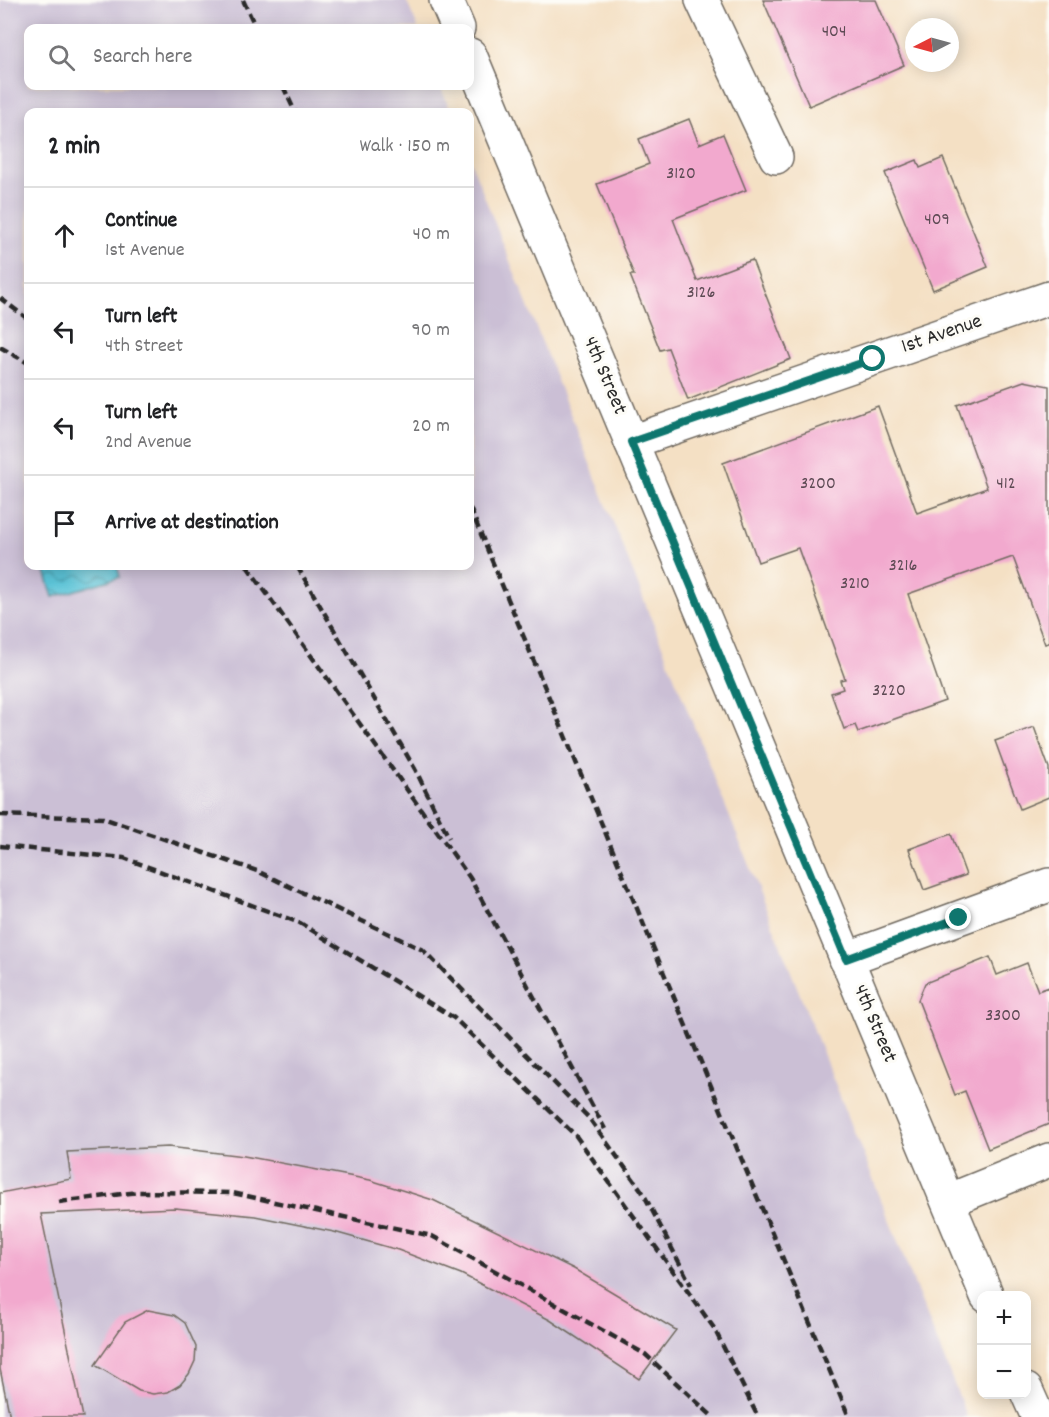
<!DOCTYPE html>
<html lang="en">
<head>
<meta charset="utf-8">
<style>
  :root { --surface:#fff; --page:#f6f6f6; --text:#202124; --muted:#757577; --line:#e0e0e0 }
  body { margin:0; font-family:Dekko,sans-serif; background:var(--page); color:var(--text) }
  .controls { position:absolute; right:18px; bottom:18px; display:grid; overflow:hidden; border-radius:12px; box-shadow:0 3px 15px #0003 }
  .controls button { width:54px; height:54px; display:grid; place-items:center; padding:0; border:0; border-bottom:2px solid var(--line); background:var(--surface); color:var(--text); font:30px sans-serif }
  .compass { position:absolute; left:905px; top:18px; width:54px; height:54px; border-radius:50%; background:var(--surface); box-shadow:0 3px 15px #0003; rotate:264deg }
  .stop { position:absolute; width:18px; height:18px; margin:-14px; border:4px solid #0f766e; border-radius:50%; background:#fff }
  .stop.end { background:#0f766e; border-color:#fff; box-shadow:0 2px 6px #0008 }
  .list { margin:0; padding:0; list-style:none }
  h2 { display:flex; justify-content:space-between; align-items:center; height:78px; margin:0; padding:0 24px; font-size:26px }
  h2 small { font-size:20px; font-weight:400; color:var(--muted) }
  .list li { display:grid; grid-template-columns:39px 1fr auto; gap:18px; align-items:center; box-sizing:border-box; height:96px; padding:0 24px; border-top:2px solid var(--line) }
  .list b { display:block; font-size:22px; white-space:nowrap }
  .list p { margin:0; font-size:20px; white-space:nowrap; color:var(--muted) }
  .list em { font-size:20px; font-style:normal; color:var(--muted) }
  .icon { flex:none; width:33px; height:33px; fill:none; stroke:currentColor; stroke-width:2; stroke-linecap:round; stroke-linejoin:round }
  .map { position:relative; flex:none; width:1049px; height:1417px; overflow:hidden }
  .search { position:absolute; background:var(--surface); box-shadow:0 3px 15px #0003; left:24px; top:24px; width:450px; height:66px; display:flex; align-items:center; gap:15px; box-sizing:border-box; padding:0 21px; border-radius:12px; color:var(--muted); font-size:22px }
  .panel { position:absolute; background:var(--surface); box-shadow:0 3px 15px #0003; left:24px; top:108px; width:450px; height:462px; border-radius:12px }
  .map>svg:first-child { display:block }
  .industrial { fill:#cbbfd5 }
  .water { fill:url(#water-waves); stroke:#447882; stroke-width:1.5 }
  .building { fill:#f2a9ce }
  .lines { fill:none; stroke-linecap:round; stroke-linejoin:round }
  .minor-casing { stroke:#716a61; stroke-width:36 }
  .major-casing { stroke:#716a61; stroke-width:36 }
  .minor { stroke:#fff; stroke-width:33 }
  .major { stroke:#fff; stroke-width:33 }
  .rail { stroke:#2b2b2b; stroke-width:4.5; stroke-dasharray:9 4.5; stroke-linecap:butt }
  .route { stroke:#0f766e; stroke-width:8 }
  .labels { text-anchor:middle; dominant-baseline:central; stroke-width:6; stroke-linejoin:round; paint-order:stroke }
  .number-label { font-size:18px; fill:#5d4a54 }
  .street-label { font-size:21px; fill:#2b2b2b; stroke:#fdfcf7 }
</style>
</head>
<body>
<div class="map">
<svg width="1049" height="1417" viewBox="0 0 1049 1417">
  <defs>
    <pattern id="water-waves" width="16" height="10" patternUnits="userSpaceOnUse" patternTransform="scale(1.5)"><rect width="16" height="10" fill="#5cc4d8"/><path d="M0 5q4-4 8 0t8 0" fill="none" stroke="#4c9faf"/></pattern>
  </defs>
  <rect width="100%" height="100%" fill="#fdfcf7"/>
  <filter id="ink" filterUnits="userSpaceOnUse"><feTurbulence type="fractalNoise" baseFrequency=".0167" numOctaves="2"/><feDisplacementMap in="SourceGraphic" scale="12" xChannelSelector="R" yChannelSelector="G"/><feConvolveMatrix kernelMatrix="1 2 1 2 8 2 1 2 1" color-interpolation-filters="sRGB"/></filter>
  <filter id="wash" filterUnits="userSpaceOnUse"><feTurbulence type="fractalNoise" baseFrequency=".008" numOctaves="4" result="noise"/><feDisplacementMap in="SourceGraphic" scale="24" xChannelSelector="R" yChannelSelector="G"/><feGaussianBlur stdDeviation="1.35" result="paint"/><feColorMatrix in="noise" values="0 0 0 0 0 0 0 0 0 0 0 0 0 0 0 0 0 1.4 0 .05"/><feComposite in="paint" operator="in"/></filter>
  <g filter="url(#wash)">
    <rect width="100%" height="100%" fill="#f4e0c4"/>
    <path class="industrial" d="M 0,0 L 406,0 L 418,28 L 28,28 L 28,86 L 440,86 L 451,112 L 28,112 L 28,566 L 470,566 L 470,160 L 967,1417 L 0,1417 Z"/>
    <path class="water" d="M 52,566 L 117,566 L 120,577 L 53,597 L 44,568 Z"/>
    <g id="blocks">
      <g class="building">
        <path d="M 763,0 L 876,0 L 904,65 L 809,106 Z"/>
        <path d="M 689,119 L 699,144 L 723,134 L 746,190 L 673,219 L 697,281 L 752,260 L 791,359 L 688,400 L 668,348 L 660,350 L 630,275 L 634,275 L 597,184 L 649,164 L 639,139 Z"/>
        <path d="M 943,158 L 988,267 L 933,290 L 885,173 L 917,160 L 920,168 Z"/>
        <path d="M 1024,381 L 1049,386 L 1049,643 L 1045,644 L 1013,557 L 908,594 L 945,701 L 858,732 L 855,725 L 844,729 L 831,693 L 843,689 L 840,680 L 845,679 L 798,548 L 758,562 L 723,463 L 878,406 L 917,513 L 987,488 L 957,405 Z"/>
        <path d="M 1034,727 L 1049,768 L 1049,797 L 1020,809 L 995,741 Z"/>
        <path d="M 951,834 L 966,875 L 924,890 L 909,849 Z"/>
        <path d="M 990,957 L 997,975 L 1027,963 L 1038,991 L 1049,987 L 1049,1124 L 988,1149 L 965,1091 L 955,1095 L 918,1000 L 925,983 Z"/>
        <path d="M 168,1147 L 244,1156 L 370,1180 L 433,1200 L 574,1269 L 676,1330 L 639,1379 L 550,1320 L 461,1274 L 398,1250 L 334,1232 L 255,1216 L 175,1208 L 41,1214 L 83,1417 L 10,1417 L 0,1369 L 0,1193 L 71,1179 L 67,1152 Z"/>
        <path d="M 148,1310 L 174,1315 L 185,1323 L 196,1347 L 195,1361 L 189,1374 L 180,1385 L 168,1392 L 153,1394 L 139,1391 L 95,1365 L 125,1322 Z"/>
      </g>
    </g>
  </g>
  <g filter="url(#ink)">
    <use href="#blocks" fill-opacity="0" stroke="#716a61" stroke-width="1.5"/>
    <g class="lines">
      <g class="minor-casing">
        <g id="minor">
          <path d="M 702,0 L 776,157"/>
          <path d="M 631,442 L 1049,298"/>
          <path d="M 846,959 L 1049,885"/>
          <path d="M 948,1201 L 1049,1160"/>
        </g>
      </g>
      <g class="major-casing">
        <g id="major">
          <path d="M 446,0 L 458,28"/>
          <path d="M 470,55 L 987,1296"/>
          <path d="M 1026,1390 L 1038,1417"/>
        </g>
      </g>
      <use href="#minor" class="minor"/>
      <use href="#major" class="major"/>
      <g class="rail">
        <path d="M 243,0 L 256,28"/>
        <path d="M 283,86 L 295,112"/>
        <path d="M 0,298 L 28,319"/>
        <path d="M 0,347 L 28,363"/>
        <path d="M 470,508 L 849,1417"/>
        <path d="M 247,566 L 470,878 L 605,1129"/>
        <path d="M 297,566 L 415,769 L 449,838"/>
        <path d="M 0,815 L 103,818 L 257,871 L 423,950 L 589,1118 L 642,1191 L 691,1285"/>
        <path d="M 0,846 L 124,858 L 300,923 L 454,1018 L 576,1136 L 714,1328 L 758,1417"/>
        <path d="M 59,1202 L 138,1192 L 233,1193 L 432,1236 L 645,1354 L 713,1417"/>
      </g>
    </g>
  </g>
  <g class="lines" filter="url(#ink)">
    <path class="route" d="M 873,359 L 631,442 L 846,959 L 959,918"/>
  </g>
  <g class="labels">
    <g class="number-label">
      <text x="834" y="32">404</text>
      <text x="681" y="174">3120</text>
      <text x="937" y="220">409</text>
      <text x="701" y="293">3126</text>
      <text x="818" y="484">3200</text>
      <text x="1006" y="484">412</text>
      <text x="903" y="566">3216</text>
      <text x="855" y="584">3210</text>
      <text x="889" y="691">3220</text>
      <text x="1003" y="1016">3300</text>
    </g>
    <g class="street-label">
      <text transform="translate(942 335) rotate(-19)">1st Avenue</text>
      <text transform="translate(604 376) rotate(67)">4th Street</text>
      <text transform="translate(874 1024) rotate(67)">4th Street</text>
    </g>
  </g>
</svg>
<div class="controls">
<button>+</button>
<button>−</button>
</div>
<svg class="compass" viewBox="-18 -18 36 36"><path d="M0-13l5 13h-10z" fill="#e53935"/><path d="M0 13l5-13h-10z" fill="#757577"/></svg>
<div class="stop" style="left:873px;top:359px"></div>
<div class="stop end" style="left:959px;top:918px"></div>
<div class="search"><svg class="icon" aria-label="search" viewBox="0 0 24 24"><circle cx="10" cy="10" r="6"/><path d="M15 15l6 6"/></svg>Search here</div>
<section class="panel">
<h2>2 min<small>Walk · 150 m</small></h2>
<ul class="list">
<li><svg class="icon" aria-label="ahead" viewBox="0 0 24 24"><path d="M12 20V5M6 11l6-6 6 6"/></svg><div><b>Continue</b><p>1st Avenue</p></div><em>40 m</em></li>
<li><svg class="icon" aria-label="left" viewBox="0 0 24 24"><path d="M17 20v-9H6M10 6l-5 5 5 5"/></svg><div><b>Turn left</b><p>4th Street</p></div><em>90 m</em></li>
<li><svg class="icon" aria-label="left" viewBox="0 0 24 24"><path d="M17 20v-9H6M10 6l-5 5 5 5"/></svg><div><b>Turn left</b><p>2nd Avenue</p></div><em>20 m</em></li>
<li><svg class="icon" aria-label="arrive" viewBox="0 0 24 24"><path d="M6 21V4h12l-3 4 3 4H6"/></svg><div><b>Arrive at destination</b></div></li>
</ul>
</section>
</div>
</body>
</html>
